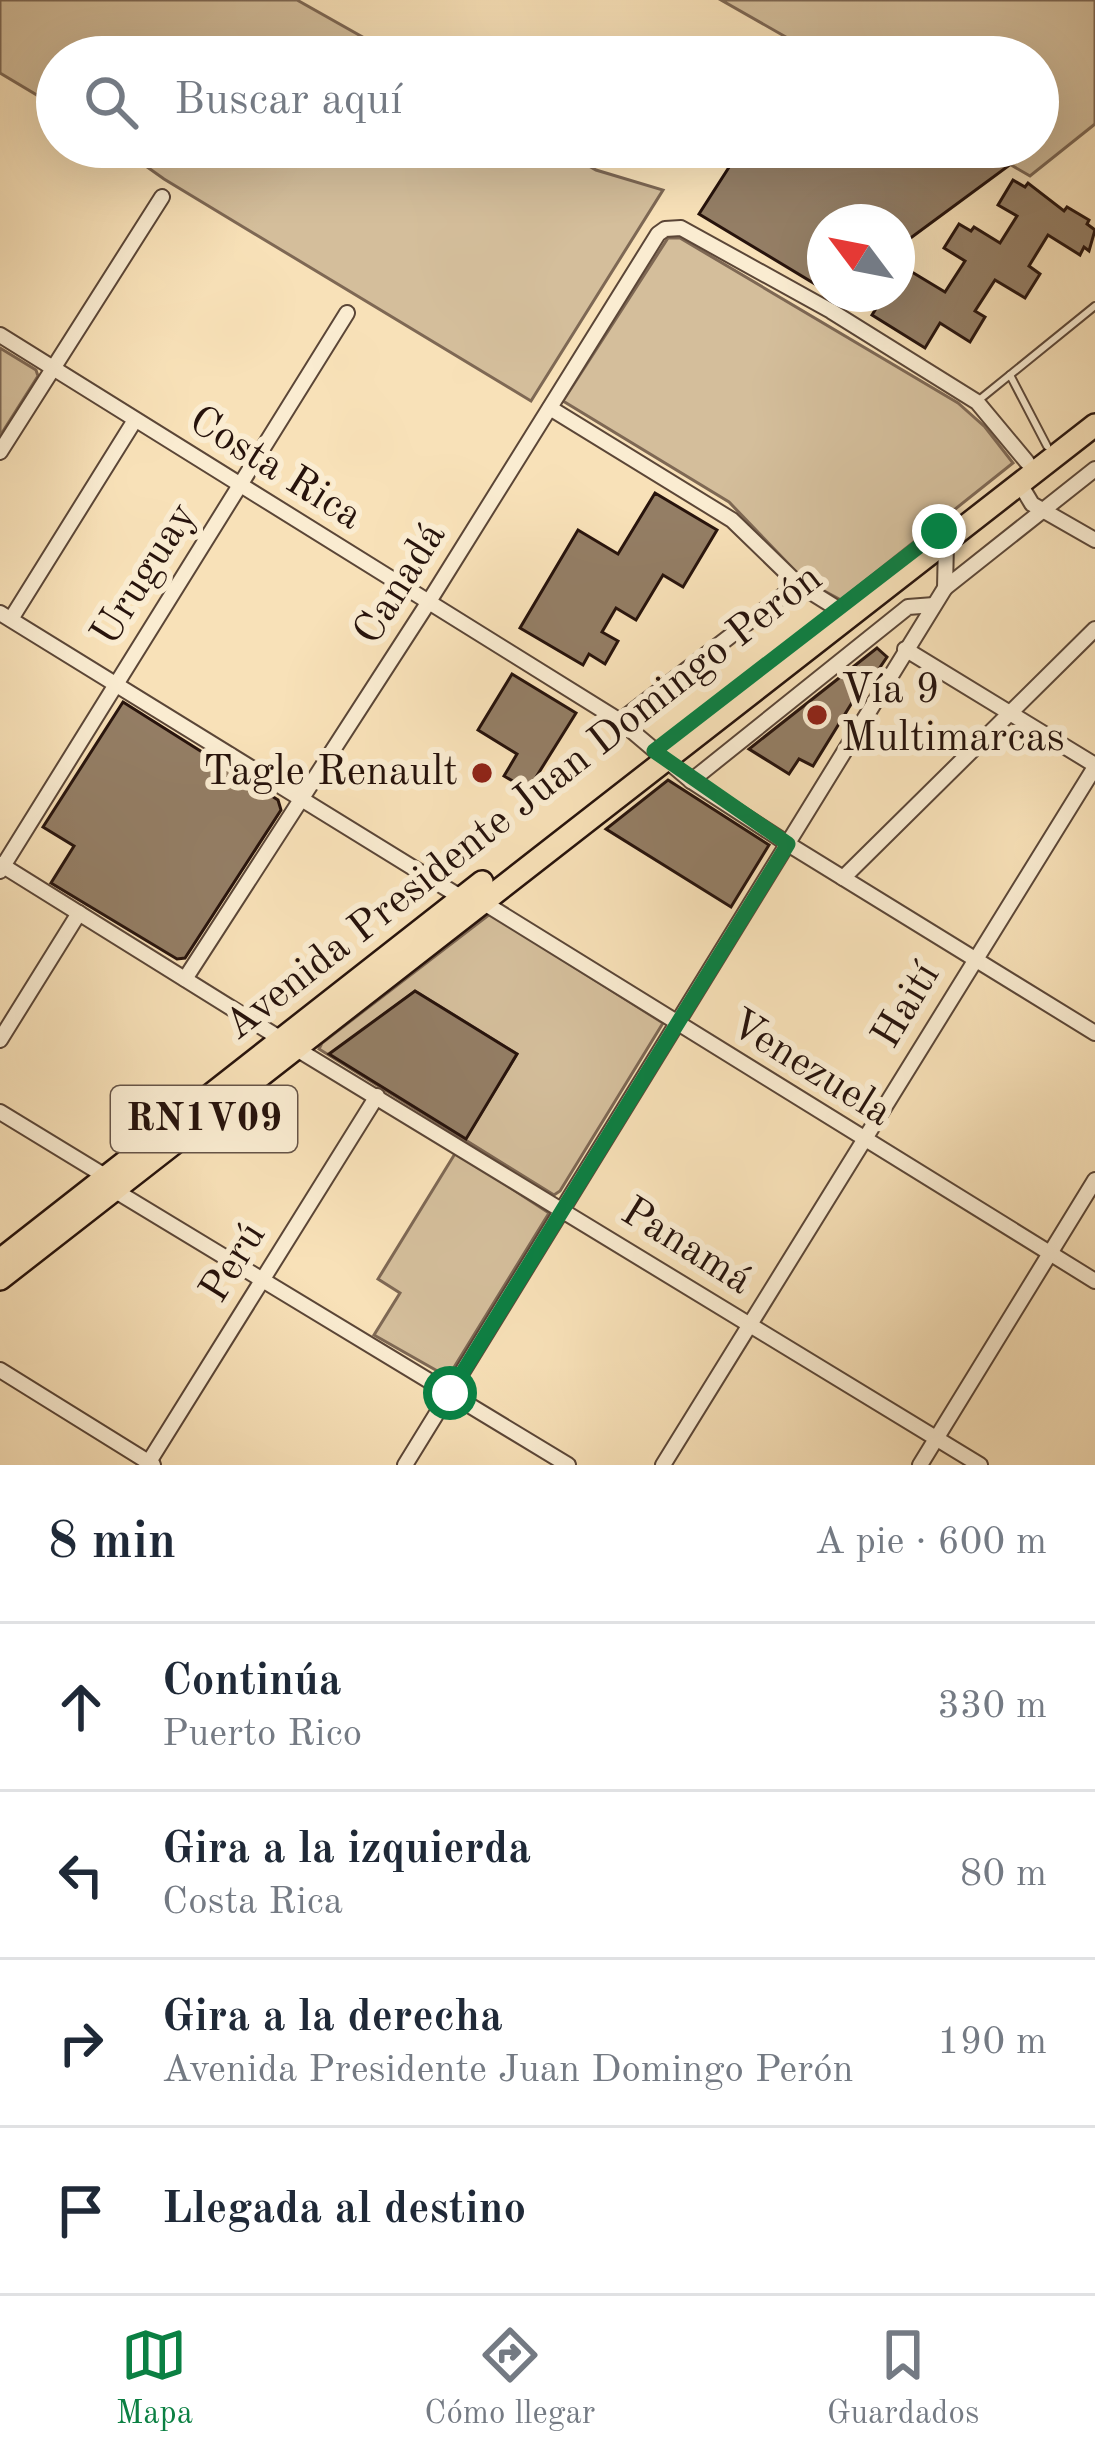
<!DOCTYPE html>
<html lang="es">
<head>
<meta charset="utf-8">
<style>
  :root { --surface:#fff; --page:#f2f2f3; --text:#1f2937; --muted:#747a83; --line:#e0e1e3; --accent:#0b8043 }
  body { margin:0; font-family:"Old Standard TT",serif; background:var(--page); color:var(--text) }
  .compass { position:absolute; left:807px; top:204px; width:108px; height:108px; border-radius:50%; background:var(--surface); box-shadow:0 12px 48px #0002; rotate:302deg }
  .stop { position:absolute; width:36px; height:36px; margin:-27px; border:9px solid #0b8043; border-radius:50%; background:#fff }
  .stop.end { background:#0b8043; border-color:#fff; box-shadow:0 3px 12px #0008 }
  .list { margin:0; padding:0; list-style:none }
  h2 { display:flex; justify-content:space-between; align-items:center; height:156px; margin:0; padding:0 48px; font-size:51px }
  h2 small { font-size:39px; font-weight:400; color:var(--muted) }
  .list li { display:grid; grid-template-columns:78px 1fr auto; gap:36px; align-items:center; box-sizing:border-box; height:168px; padding:0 48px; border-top:3px solid var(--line) }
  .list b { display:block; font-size:45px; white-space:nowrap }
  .list p { margin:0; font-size:39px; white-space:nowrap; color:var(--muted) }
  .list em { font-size:39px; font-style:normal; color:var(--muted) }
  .icon { flex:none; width:66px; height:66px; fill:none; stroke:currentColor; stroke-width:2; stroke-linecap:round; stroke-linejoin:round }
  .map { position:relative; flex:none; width:1095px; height:1465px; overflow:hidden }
  .search { position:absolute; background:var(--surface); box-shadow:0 12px 48px #0002; left:36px; right:36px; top:36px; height:132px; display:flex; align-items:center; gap:30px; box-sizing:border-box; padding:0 42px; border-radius:66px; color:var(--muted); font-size:45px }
  .sheet { height:828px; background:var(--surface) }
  nav { display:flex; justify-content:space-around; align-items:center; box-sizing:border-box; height:168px; border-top:3px solid var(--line); background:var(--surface); font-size:33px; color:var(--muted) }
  nav a { display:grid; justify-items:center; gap:6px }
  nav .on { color:var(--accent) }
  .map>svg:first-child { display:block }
  .green { fill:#d4be9b; stroke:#7e6854; stroke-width:3; fill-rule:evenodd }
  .building { fill:#947e65; stroke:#27130c; stroke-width:3 }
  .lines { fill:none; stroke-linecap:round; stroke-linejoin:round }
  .lane-casing { stroke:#5b4637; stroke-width:10 }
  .street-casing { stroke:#5b4637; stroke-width:18 }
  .primary-casing { stroke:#27130c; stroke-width:26 }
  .lane { stroke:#faecd1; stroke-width:6 }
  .street { stroke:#faecd1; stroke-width:14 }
  .primary { stroke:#f8e1b8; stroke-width:21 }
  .route { stroke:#0b8043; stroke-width:15 }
  .poi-dot { fill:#8f2418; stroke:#faecd1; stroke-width:4.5 }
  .labels { text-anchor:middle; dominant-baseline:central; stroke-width:12; stroke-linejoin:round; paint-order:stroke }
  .shield { fill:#faecd1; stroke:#665447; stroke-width:3 }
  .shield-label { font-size:39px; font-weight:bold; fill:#27130c }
  .street-label { font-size:42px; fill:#27130c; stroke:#faecd1 }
  .poi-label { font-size:42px; fill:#27130c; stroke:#faecd1; text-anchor:start }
</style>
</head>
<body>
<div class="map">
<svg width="1095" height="1465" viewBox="0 0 1095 1465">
  <rect width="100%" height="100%" fill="#f8e1b8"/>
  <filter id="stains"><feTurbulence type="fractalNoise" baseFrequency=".00167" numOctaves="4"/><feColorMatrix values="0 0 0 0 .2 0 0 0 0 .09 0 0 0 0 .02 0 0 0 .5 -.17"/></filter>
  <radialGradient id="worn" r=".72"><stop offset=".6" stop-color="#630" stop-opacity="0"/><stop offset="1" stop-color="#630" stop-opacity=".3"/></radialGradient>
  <g class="green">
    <path d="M 0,0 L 297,0 L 398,57 L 57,57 L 57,107 L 0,73 Z"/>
    <path d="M 721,0 L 1095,0 L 1095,124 L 1030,176 L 980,147 L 1038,147 L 1038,57 L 821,57 Z"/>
    <path d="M 119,147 L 556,147 L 596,170 L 663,190 L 531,401 L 164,179 Z"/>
    <path d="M 668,238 L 680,238 L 958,403 L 985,427 L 1013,463 L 841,600 L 804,580 L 729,502 L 563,401 Z"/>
    <path d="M 0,348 L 36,370 L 38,376 L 0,436 Z"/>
    <path d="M 490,914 L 663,1023 L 560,1191 L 554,1195 L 319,1049 L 322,1043 ZM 415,991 L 517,1054 L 466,1138 L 330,1055 Z"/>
    <path d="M 456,1152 L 549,1213 L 448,1377 L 374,1335 L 400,1293 L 378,1279 Z"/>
  </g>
  <g class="building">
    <path d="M 742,147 L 980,147 L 1011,164 L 897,248 L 897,222 L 825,222 L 825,290 L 699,214 Z"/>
    <path d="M 1013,180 L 1025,187 L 1028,183 L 1064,211 L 1067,207 L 1089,220 L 1087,224 L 1095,230 L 1089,251 L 1084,247 L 1080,255 L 1048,235 L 1029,266 L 1040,274 L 1025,298 L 995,280 L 975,311 L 985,317 L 970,342 L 940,323 L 925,348 L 872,315 L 885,294 L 897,294 L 897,275 L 902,266 L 945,292 L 965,261 L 944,248 L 959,224 L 971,231 L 974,227 L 1000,243 L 1017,216 L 998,205 Z"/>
    <path d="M 655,493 L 717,530 L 683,587 L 663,575 L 636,620 L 616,608 L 602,632 L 618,641 L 605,664 L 589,654 L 583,665 L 520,628 L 578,530 L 618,554 Z"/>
    <path d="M 877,648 L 887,657 L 870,682 L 866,680 L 813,766 L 799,759 L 789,774 L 749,749 Z"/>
    <path d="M 512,674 L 576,713 L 528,790 L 504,776 L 517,754 L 478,730 Z"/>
    <path d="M 123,702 L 278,800 L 281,810 L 185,958 L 177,959 L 51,883 L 74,846 L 43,827 Z"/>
    <path d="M 668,780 L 769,845 L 731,907 L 606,829 Z"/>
    <path d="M 415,991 L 517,1054 L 466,1139 L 329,1054 Z"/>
  </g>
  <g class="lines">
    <g class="lane-casing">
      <g id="lane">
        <path d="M 1010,375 L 1047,446"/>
        <path d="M 979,400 L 1095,306"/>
      </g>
    </g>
    <g class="street-casing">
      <g id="street">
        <path d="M 0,335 L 620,721 L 691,781 L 788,844 L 1095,1033"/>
        <path d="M 550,408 L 732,520 L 798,584 L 838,609"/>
        <path d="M 0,452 L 162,197"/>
        <path d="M 1020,484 L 1032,504 L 1095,540"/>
        <path d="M 945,588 L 1095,469"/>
        <path d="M 0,613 L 462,898 L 481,901 L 1095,1281"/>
        <path d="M 11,619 L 135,420"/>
        <path d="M 905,649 L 1095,765"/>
        <path d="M 620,721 L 798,584"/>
        <path d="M 691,781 L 908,607 L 934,605"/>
        <path d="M 0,864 L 281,1039"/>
        <path d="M 0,871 L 347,313"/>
        <path d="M 843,878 L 1095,629"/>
        <path d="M 185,979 L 428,603 L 658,234 L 665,229 L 681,228 L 831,311 L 977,402 L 1027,462"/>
        <path d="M 0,1040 L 79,913"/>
        <path d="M 295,1048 L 980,1465"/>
        <path d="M 0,1112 L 105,1176"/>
        <path d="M 114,1190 L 568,1465"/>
        <path d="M 0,1370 L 153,1465"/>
        <path d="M 147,1465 L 377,1096"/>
        <path d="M 405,1465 L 945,588 L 946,542"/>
        <path d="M 663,1465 L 1095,767"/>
        <path d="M 920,1465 L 1095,1180"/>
      </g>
    </g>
    <g class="primary-casing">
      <g id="primary">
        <path d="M 0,1260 L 482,882"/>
        <path d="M 0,1279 L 1095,425"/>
      </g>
    </g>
    <use href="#lane" class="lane"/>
    <use href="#street" class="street"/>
    <use href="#primary" class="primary"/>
  </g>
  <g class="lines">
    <path class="route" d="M 450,1393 L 788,844 L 654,751 L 939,531"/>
  </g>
  <g class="poi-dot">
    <circle cx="817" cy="715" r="12"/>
    <circle cx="482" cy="773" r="12"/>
  </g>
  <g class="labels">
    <rect class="shield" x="111" y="1086" width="186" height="66" rx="9"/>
    <g class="shield-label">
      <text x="204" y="1119">RN1V09</text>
    </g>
    <g class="street-label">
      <text transform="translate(275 469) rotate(32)">Costa Rica</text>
      <text transform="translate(145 575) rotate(-58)">Uruguay</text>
      <text transform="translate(401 584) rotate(-58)">Canadá</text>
      <text transform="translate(524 803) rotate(-38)">Avenida Presidente Juan Domingo Perón</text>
      <text transform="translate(907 1006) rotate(-59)">Haití</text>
      <text transform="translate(810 1069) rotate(32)">Venezuela</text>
      <text transform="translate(686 1247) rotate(32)">Panamá</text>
      <text transform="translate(234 1263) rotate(-58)">Perú</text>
    </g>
    <g class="poi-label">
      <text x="841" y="691">Vía 9<tspan x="841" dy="48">Multimarcas</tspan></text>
      <text x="458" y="773" text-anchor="end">Tagle Renault</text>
    </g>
  </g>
  <rect width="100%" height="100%" filter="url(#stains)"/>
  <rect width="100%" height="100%" fill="url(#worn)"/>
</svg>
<svg class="compass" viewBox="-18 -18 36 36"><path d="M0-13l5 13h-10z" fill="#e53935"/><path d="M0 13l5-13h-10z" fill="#747a83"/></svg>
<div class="stop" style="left:450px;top:1393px"></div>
<div class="stop end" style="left:939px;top:531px"></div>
<div class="search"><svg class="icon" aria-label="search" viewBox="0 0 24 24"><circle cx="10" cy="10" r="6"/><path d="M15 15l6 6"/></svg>Buscar aquí</div>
</div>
<section class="sheet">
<h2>8 min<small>A pie · 600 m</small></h2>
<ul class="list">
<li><svg class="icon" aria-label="ahead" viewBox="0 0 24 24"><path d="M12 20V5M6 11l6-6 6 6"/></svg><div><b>Continúa</b><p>Puerto Rico</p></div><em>330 m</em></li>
<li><svg class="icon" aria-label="left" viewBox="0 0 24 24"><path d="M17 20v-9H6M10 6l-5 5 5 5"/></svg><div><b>Gira a la izquierda</b><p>Costa Rica</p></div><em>80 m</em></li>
<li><svg class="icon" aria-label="right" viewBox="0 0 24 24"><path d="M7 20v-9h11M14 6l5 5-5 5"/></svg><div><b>Gira a la derecha</b><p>Avenida Presidente Juan Domingo Perón</p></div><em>190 m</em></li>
<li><svg class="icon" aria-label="arrive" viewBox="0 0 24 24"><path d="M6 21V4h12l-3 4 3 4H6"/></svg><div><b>Llegada al destino</b></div></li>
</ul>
</section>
<nav>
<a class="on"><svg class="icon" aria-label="map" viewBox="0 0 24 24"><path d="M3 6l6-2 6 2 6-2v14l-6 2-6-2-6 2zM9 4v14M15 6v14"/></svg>Mapa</a>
<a><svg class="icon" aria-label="directions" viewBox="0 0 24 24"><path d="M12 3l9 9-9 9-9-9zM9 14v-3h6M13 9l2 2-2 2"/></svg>Cómo llegar</a>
<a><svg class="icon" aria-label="saved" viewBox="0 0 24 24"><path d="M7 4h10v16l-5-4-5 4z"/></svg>Guardados</a>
</nav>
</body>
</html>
